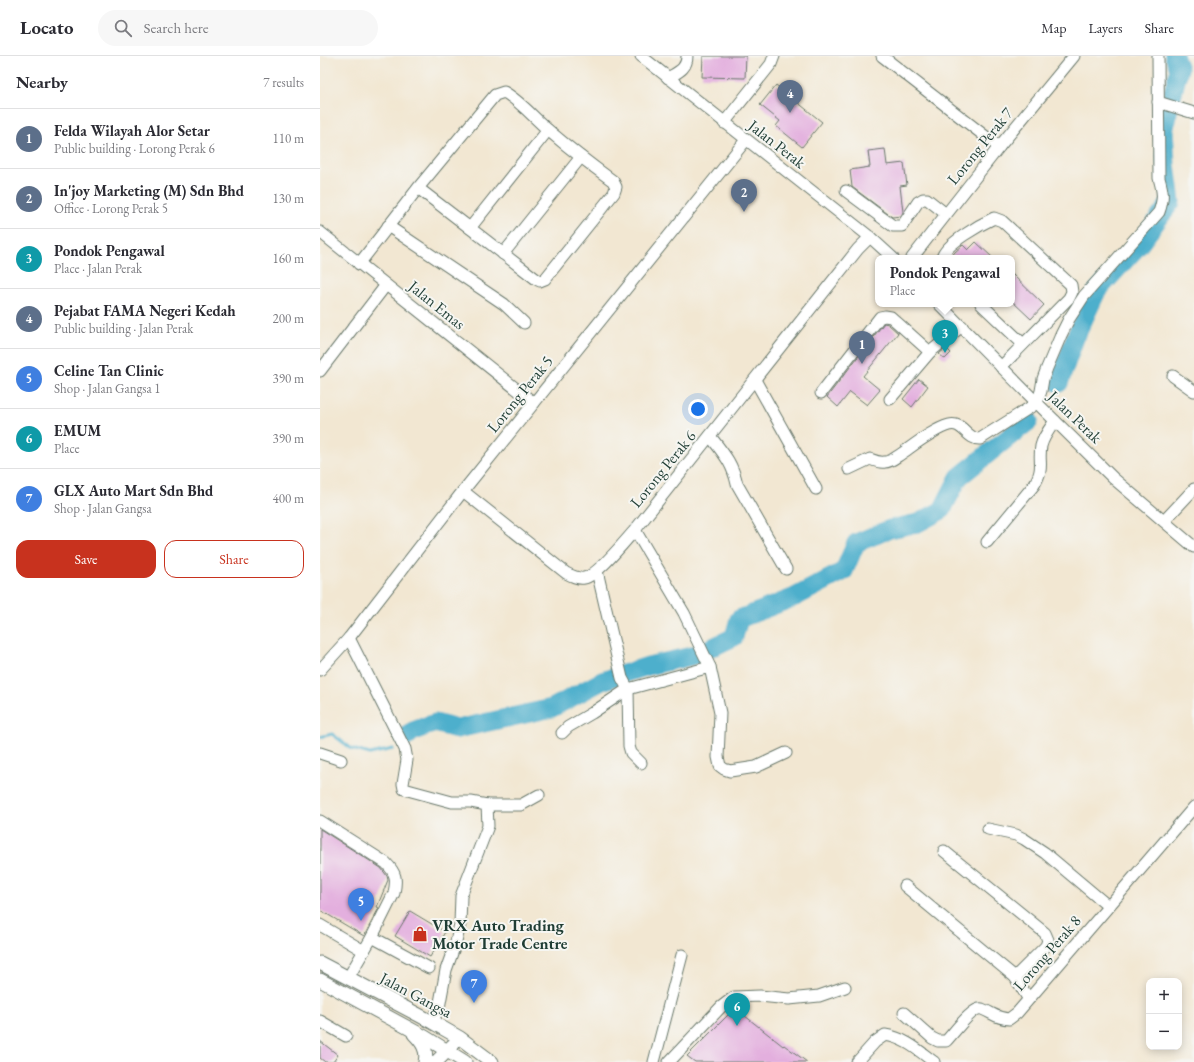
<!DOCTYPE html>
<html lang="en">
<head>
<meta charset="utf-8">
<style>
  :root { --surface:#fff; --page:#f7f7f7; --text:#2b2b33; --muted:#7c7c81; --line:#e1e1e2; --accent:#c8321e }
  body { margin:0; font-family:"EB Garamond",serif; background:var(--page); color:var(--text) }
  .controls { position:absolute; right:12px; bottom:12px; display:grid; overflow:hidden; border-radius:8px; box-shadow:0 2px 10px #0003 }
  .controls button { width:36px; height:36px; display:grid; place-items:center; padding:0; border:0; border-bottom:1px solid var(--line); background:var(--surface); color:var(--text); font:20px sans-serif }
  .you { position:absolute; left:378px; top:353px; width:14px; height:14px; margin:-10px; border:3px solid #fff; border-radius:50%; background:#1a73e8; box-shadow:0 0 0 6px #1a73e833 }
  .badge { display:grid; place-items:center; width:26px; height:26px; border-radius:50%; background:var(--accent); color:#fff; font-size:13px; font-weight:700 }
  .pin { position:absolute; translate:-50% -33px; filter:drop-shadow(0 1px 2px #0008) }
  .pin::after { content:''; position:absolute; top:21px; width:14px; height:12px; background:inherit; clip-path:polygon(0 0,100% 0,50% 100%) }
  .popup { position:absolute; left:555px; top:199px; width:140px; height:52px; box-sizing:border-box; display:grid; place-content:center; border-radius:8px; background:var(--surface); filter:drop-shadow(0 1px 3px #0005); font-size:13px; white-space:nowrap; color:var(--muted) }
  .popup b { font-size:15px; color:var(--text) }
  .popup::after { content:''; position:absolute; left:50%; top:100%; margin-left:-8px; border:8px solid transparent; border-top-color:var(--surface) }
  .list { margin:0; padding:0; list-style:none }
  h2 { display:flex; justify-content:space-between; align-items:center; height:52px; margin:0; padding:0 16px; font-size:17px }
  h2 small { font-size:13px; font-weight:400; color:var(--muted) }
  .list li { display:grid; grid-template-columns:26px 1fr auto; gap:12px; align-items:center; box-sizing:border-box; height:60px; padding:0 16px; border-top:1px solid var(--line) }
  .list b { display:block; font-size:15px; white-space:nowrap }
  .list p { margin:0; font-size:13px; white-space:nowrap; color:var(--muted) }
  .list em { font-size:13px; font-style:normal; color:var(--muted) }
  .actions { display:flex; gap:8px; padding:12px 16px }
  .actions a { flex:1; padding:9px 0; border:1px solid var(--accent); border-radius:12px; text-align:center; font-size:14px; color:var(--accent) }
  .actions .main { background:var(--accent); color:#fff }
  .icon { flex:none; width:22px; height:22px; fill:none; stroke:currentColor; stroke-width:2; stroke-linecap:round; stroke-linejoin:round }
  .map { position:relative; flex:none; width:874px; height:1006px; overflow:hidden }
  header { display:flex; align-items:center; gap:24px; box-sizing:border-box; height:56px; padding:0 20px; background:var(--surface); border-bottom:1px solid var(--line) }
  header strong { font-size:19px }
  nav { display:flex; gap:22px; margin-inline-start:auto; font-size:14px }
  .search { width:280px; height:36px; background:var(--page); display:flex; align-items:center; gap:10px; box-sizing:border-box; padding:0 14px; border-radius:22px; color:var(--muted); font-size:15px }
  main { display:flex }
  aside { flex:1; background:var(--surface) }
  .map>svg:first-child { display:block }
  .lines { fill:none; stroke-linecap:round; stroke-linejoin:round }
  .stream { stroke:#4dafcc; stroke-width:3 }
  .river { stroke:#4dafcc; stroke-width:19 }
  .building { fill:#e3afde }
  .minor-casing { stroke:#69786b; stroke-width:13 }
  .major-casing { stroke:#69786b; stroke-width:15 }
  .minor { stroke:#fff; stroke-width:11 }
  .major { stroke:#fff; stroke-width:13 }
  .labels { text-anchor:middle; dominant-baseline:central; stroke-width:4; stroke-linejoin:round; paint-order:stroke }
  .street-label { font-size:16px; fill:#1f3d34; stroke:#f6f6f2 }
  .poi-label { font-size:16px; font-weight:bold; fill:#1f3d34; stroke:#f6f6f2; text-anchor:start }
</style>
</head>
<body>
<header>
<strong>Locato</strong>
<div class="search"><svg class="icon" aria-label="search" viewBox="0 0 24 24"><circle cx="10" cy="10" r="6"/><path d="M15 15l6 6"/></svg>Search here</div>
<nav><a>Map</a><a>Layers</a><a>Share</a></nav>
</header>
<main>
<aside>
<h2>Nearby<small>7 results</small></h2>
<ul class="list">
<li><span class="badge" style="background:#5c6f8a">1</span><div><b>Felda Wilayah Alor Setar</b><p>Public building · Lorong Perak 6</p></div><em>110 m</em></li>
<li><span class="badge" style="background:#5c6f8a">2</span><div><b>In'joy Marketing (M) Sdn Bhd</b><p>Office · Lorong Perak 5</p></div><em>130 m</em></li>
<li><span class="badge" style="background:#0f9aa8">3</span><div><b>Pondok Pengawal</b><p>Place · Jalan Perak</p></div><em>160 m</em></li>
<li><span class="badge" style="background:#5c6f8a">4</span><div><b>Pejabat FAMA Negeri Kedah</b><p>Public building · Jalan Perak</p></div><em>200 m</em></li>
<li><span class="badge" style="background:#3f7fe0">5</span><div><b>Celine Tan Clinic</b><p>Shop · Jalan Gangsa 1</p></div><em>390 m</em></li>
<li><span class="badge" style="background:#0f9aa8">6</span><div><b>EMUM</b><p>Place</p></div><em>390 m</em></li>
<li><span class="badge" style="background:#3f7fe0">7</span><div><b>GLX Auto Mart Sdn Bhd</b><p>Shop · Jalan Gangsa</p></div><em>400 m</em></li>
</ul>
<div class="actions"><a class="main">Save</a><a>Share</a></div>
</aside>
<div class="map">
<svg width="874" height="1006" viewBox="0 0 874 1006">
  <rect width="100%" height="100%" fill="#f6f6f2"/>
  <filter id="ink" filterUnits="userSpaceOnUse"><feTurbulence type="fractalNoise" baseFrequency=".025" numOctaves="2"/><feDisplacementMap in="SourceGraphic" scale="8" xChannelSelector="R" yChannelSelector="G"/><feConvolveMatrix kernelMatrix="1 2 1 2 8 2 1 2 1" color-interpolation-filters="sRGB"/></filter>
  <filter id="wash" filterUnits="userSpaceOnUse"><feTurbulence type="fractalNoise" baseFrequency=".012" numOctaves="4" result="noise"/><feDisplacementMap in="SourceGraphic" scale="16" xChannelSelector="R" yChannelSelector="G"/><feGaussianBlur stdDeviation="0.9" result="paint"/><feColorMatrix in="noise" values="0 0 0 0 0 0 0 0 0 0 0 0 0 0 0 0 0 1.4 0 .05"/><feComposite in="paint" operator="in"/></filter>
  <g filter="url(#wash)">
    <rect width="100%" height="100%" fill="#f2e7d2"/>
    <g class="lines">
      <path class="stream" d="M 0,681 L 12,678 L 32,693 L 50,698 L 73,693"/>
      <g class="river">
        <path d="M 739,327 L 755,282 L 777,235 L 819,189 L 851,146 L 846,108 L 844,72 L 859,13 L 854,0"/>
        <path d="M 85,682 L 93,675 L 115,667 L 137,673 L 232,652 L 282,625 L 328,610 L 376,599 L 414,581 L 419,563 L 475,541 L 524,515 L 536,487 L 570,473 L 598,467 L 622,454 L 639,421 L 709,365"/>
      </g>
    </g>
    <g id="blocks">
      <g class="building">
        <path d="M 383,0 L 426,0 L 425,22 L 382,21 Z"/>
        <path d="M 456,29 L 502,66 L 482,91 L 456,70 L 460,65 L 440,49 Z"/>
        <path d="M 565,93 L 567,109 L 584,107 L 587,129 L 580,130 L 583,156 L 581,160 L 572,161 L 532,131 L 530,114 L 550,111 L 548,95 Z"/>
        <path d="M 656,186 L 673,202 L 630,202 L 635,196 L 643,189 L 648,194 Z"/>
        <path d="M 692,218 L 724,249 L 711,263 L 692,245 Z"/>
        <path d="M 564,267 L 568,268 L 578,277 L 543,320 L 560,334 L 547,349 L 530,336 L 518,351 L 507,341 Z"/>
        <path d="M 626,292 L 631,297 L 625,303 L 619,298 Z"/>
        <path d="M 599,323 L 608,330 L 592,351 L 583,343 Z"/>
        <path d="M 0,773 L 61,812 L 67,820 L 68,824 L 57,851 L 59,852 L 44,880 L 0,854 Z"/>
        <path d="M 90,855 L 125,876 L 110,901 L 75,880 Z"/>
        <path d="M 415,952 L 463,990 L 464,989 L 487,1006 L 375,1006 L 367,1000 Z"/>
        <path d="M 0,985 L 18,999 L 13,1006 L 5,1006 L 0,1002 Z"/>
      </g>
    </g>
  </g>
  <g filter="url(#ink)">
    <use href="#blocks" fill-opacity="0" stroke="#69786b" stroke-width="1"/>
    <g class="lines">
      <g class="minor-casing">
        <g id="minor">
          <path d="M 321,0 L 550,181 L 573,202"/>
          <path d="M 562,0 L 679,91"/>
          <path d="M 348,22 C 358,16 367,13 367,0"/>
          <path d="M 838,46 L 874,57"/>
          <path d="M 404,67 L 451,8 L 454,0"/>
          <path d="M 526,135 L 573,170 L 582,170 L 598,146 L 603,143 L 607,143 L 626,158"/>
          <path d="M 68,170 L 184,248 L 204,267"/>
          <path d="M 150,172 L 228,74"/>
          <path d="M 0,176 L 214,347"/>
          <path d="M 183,198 L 261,101"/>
          <path d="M 592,202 L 679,91 L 754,0"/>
          <path d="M 622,202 C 625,188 661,168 674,162 L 682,165 L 751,229 L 752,236 L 749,242 L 681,311"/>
          <path d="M 39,208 L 98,132 L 175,39 L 184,36 C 200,45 213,61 228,74 C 249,92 271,109 293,125 L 296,131 L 294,137 L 225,223 L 220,225 L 216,223 L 98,132"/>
          <path d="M 619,248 L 717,347 L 793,422 L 874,491"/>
          <path d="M 661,248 L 703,288"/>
          <path d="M 0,315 L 66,229"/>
          <path d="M 853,320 L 874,335"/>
          <path d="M 435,324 L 496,433"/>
          <path d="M 501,337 L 560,261 L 565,260 L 571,261 L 610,296 L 642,270"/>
          <path d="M 570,343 L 610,296"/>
          <path d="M 390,380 C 403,397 412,406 417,428 L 466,513"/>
          <path d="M 529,413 L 550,403 C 555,405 559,407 565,406 C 571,406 576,401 581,398 C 594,389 614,373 629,369 C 643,365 647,384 660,383 L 717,347 L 721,335 L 723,323 L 727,312 L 741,279 L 749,263 L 764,240 L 839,156 C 844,142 843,136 839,122 L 838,0"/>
          <path d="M 143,435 L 246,517 C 252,520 258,523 264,522 C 277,520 305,485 315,474 L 538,193 L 550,181"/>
          <path d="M 844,465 L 874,433"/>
          <path d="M 315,474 L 364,557 L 390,611 L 400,657 L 398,701 L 400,710 L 404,713 L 410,715 L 436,711 L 466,697"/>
          <path d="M 667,486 L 714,429 C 725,411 718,407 721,390 C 723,381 730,372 735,365"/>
          <path d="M 277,515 L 302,622 L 308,633 L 309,690 L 311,697 L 321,707"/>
          <path d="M 29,582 L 85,693 L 87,704 L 83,728 L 84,733 L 132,746 L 151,746 L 167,749 L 168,770 L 141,840 L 140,868 L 136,886 L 126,914 L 119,952 L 112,966"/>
          <path d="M 0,614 L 29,582 L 143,435 L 426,84"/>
          <path d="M 242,677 L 248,671 L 272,657 L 308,633 L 390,611"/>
          <path d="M 0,697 L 21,704"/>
          <path d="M 167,749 L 201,749 L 219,739"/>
          <path d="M 0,765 L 66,807 C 76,817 77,823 74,837 L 52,881 L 28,922"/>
          <path d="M 668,773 L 696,779 L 704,783 L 725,797 L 788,850"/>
          <path d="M 624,795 L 725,877 L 728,884 L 726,890 L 695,921"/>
          <path d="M 585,830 L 695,921 L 708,942"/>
          <path d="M 0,869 L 44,895"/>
          <path d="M 52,881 L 109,912"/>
          <path d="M 584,957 L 612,982 L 618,985 L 626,985 C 633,978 653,950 662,953 C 673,957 675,962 689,963 L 697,957 L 874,751"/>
          <path d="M 0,965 L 26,980"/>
          <path d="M 334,1006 L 362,899"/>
          <path d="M 349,1006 L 401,951 L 414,941 L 440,940 L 469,943 L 499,940 L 525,931"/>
          <path d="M 537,1006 L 555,986 L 565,979 C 585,982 598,994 614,1006"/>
        </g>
      </g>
      <g class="major-casing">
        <g id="major">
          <path d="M 0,907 L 112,966 L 140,982 L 172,1006"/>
          <path d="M 0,924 L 105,981 L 145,1006"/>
          <path d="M 94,978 C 102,986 108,994 105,1006"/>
          <path d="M 116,1006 L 133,989"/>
        </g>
      </g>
      <use href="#minor" class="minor"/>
      <use href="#major" class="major"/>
    </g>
  </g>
  <defs>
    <g id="shop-bare" transform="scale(1.2)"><path d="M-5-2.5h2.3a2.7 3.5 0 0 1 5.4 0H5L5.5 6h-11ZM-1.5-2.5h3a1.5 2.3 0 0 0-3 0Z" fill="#c8321e" stroke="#f6f6f2" stroke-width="2.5" paint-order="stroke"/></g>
  </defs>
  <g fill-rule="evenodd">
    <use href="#shop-bare" x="100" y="878"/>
  </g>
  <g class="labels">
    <g class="street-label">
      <text transform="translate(457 88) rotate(38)">Jalan Perak</text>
      <text transform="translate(660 90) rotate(-51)">Lorong Perak 7</text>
      <text transform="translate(117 249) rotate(39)">Jalan Emas</text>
      <text transform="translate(200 338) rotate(-51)">Lorong Perak 5</text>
      <text transform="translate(755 361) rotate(44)">Jalan Perak</text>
      <text transform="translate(343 413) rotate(-51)">Lorong Perak 6</text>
      <text transform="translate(727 897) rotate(-49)">Lorong Perak 8</text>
      <text transform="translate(96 939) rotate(28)">Jalan Gangsa</text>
    </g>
    <g class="poi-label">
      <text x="112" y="869">VRX Auto Trading<tspan x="112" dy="18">Motor Trade Centre</tspan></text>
    </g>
  </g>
</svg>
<div class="controls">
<button>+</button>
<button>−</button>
</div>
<div class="you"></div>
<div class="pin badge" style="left:542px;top:308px;background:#5c6f8a">1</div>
<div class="pin badge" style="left:424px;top:156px;background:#5c6f8a">2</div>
<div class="pin badge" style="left:625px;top:297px;background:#0f9aa8">3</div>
<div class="popup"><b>Pondok Pengawal</b>Place</div>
<div class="pin badge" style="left:470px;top:57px;background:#5c6f8a">4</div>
<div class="pin badge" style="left:41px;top:865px;background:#3f7fe0">5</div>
<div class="pin badge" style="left:417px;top:970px;background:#0f9aa8">6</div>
<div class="pin badge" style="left:154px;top:947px;background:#3f7fe0">7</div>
</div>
</main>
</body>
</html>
